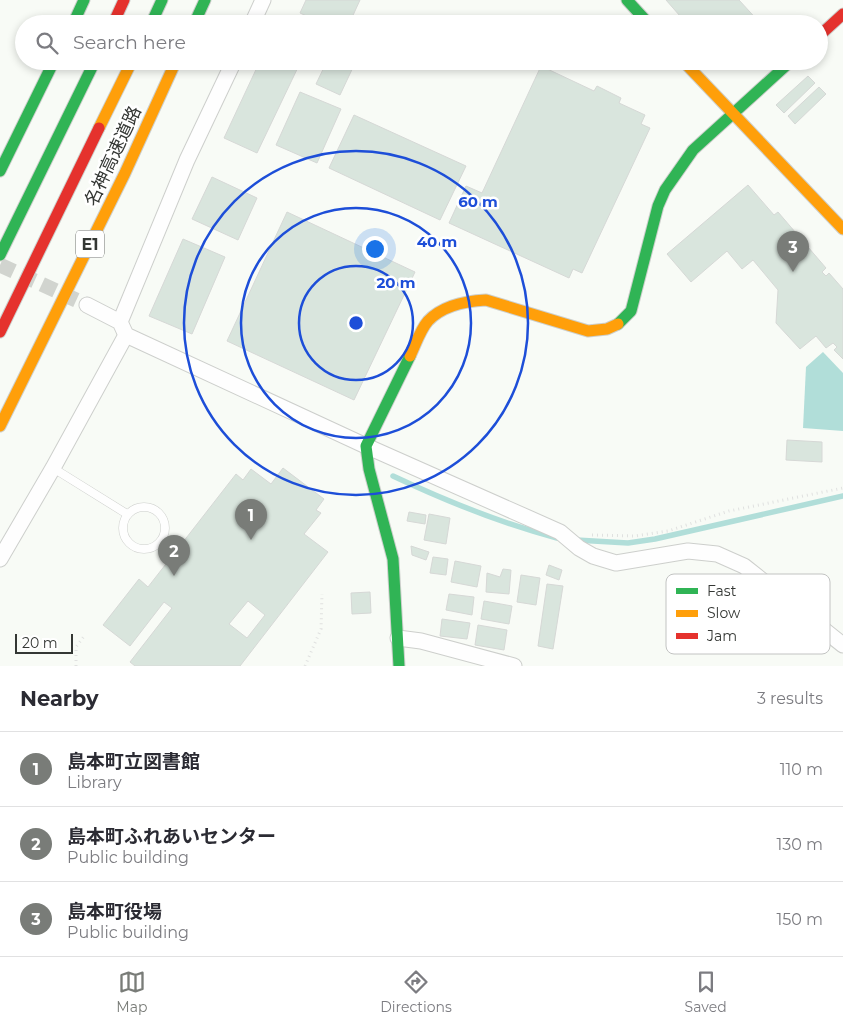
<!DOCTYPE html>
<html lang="en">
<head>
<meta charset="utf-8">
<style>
  :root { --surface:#fff; --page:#f2f2f3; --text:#2b2b33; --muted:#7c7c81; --line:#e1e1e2; --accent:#797c78 }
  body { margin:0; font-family:Montserrat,"Noto Sans JP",sans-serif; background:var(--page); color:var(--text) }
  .scale { position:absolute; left:15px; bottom:12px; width:58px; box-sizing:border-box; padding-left:5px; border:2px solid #343734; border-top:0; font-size:14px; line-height:18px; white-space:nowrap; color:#343734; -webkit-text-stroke:4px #fff; paint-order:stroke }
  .you { position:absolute; left:374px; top:248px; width:18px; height:18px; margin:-12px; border:4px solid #fff; border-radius:50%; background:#1a73e8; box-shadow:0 0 0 8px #1a73e833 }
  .badge { display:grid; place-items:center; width:32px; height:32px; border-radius:50%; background:var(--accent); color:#fff; font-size:16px; font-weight:700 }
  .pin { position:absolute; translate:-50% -41px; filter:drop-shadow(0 1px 2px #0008) }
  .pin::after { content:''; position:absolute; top:26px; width:18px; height:15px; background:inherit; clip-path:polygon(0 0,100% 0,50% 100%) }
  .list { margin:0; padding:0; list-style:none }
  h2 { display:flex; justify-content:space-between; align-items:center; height:65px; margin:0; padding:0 20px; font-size:21px }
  h2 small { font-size:16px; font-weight:400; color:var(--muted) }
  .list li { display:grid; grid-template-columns:32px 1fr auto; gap:15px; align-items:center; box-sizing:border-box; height:75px; padding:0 20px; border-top:1px solid var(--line) }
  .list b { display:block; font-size:19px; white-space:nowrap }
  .list p { margin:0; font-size:16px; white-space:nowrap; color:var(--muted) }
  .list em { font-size:16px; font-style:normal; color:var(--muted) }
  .icon { flex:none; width:28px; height:28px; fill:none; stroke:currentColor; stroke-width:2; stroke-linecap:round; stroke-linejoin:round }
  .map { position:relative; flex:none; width:843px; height:666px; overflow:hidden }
  .search { position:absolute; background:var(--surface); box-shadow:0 2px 8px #0003; left:15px; right:15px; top:15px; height:55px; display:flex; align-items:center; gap:12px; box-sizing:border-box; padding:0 18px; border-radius:28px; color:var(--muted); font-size:19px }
  .sheet { height:290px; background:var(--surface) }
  nav { display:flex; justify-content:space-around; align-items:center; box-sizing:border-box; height:70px; border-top:1px solid var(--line); background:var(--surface); font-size:14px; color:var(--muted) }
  nav a { display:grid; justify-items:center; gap:2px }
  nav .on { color:var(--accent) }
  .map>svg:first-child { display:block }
  .water { fill:#b1ded9 }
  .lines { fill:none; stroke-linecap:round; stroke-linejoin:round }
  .stream { stroke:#b1ded9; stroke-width:5.5 }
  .building { fill:#d9e5dd; stroke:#d6d8d6; fill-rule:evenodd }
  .street-tunnel { stroke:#d1d4cf; stroke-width:15; stroke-dasharray:15 8; stroke-linecap:butt }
  .lane-casing { stroke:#cdcfcc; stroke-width:9 }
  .street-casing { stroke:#cdcfcc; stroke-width:17 }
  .fast-casing { stroke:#cdcfcc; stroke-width:13 }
  .slow-casing { stroke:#cdcfcc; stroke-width:13 }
  .jam-casing { stroke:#cdcfcc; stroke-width:13 }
  .path { stroke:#e0e1e0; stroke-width:3; stroke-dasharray:1 4; stroke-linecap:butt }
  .lane { stroke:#fefefe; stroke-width:8 }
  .street { stroke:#fefefe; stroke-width:15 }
  .fast { stroke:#30b455; stroke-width:11 }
  .slow { stroke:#ff9f0a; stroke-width:11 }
  .jam { stroke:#e5322d; stroke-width:11 }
  .ring { fill:none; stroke:#1d4ed8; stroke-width:2.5 }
  .labels { text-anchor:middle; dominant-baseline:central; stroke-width:5; stroke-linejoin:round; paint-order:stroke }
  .shield { fill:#fff; stroke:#717371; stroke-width:1 }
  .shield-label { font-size:16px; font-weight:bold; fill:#343734 }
  .street-label { font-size:18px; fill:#343734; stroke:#fff }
  .key { fill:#fff; stroke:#c2c3c2; stroke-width:1 }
  .key-label { font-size:14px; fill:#343734 }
  .centre { fill:#1d4ed8; stroke:#fff; stroke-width:2.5 }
  .ring-label { font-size:15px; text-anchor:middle; font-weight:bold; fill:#1d4ed8; stroke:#fff; stroke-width:5; stroke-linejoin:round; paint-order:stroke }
</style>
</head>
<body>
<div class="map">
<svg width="843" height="666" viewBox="0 0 843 666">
  <rect width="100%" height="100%" fill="#f8fbf6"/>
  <path class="water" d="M 823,352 L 843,373 L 843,431 L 803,428 L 806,367 Z"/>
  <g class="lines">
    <g class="stream">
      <path d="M 393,476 C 446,501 500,523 557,538"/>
      <path d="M 576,540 L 628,543 L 655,539 L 843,496"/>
    </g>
  </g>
  <g class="building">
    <path d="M 306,0 L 360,0 L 349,24 L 324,24 L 300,13 Z"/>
    <path d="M 666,0 L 739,0 L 761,24 L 687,24 Z"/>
    <path d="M 260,61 L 301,61 L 257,153 L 224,138 Z"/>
    <path d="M 327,61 L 356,61 L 340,95 L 316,84 Z"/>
    <path d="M 541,66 L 594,91 L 597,86 L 621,98 L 619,103 L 645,115 L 641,124 L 650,128 L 582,273 L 573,269 L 569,278 L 449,223 L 466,186 L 482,193 Z"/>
    <path d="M 808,76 L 815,83 L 784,113 L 776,105 Z"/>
    <path d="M 819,87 L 826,94 L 795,124 L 788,116 Z"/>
    <path d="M 300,92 L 341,109 L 317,163 L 276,145 Z"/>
    <path d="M 354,115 L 466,166 L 440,220 L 329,168 Z"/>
    <path d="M 212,177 L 257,198 L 238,240 L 192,219 Z"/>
    <path d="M 748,185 L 774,215 L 778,212 L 826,268 L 822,272 L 826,276 L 829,273 L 843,289 L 843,359 L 834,350 L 837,347 L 833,343 L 826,348 L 816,336 L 800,349 L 776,323 L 778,290 L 753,260 L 742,269 L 727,251 L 691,282 L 667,254 Z"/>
    <path d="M 287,212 L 415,272 L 354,400 L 227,341 Z"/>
    <path d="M 183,239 L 225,257 L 192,334 L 149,316 Z"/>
    <path d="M 787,440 L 822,442 L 822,462 L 786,460 Z"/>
    <path d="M 283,468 L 324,499 L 316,510 L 321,513 L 304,534 L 328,552 L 240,666 L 135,666 L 130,662 L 172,608 L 164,602 L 130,646 L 103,625 L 139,579 L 148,587 L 236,474 L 243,480 L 251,469 L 271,484 ZM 248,601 L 265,615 L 247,638 L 229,624 Z"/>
    <path d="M 409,512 L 426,515 L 425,524 L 407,521 Z"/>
    <path d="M 429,514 L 450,518 L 446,544 L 424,540 Z"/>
    <path d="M 411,546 L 429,552 L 426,560 L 412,555 Z"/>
    <path d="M 433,557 L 448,559 L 446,575 L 430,573 Z"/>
    <path d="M 455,561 L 481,566 L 477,587 L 451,582 Z"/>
    <path d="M 549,565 L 562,570 L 559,580 L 546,575 Z"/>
    <path d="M 503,569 L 511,570 L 509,594 L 486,592 L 487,573 L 500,577 Z"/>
    <path d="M 521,575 L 540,578 L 536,605 L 517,602 Z"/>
    <path d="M 547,584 L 563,586 L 553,649 L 538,646 Z"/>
    <path d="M 370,592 L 371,613 L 352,614 L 351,593 Z"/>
    <path d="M 449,594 L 474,597 L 472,615 L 446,610 Z"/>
    <path d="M 484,601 L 512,606 L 509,624 L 481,619 Z"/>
    <path d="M 442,619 L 470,623 L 467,639 L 440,636 Z"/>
    <path d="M 478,625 L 507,630 L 504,650 L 475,645 Z"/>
  </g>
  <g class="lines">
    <path class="street-tunnel" d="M 0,265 L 87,305"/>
    <g class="lane-casing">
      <g id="lane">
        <path d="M 53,468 L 127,514"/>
        <circle cx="144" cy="528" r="21"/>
      </g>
    </g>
    <g class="street-casing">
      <g id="street">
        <path d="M 252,24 L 263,0"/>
        <path d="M 87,305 L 120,322 L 126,335 L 366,446 L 560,532 L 579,548 L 593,556 L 616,563 L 688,551 L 717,554 L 744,566 L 843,645"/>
        <path d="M 120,322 L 187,160 L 234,61"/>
        <path d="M 0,559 L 53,468 L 126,335"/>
        <path d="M 398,638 L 421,641 L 514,666"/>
      </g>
    </g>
    <g class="fast-casing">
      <g id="fast">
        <path d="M 627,0 L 649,24"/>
        <path d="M 73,24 L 84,0"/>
        <path d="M 151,24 L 162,0"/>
        <path d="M 194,24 L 205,0"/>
        <path d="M 0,171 L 54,61"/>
        <path d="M 0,255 L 95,61"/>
        <path d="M 618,324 L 631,311 L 658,206 L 665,190 L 693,150 L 791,61"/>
        <path d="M 399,666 L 393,559 L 369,469 L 366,446 L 410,356"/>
      </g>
    </g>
    <g class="slow-casing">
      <g id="slow">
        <path d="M 683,61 L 843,229"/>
        <path d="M 99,128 L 132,61"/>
        <path d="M 410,356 C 415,346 420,330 428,321 C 443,305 465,301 486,300 L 588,331 L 607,329 L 618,324"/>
        <path d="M 0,426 L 125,173 L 176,61"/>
      </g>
    </g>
    <g class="jam-casing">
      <g id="jam">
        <path d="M 113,24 L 124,0"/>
        <path d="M 819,36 L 843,14"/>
        <path d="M 0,332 L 99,128"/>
      </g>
    </g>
    <g class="path">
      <path d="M 592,535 L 635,536 L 668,531 L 729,511 L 843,488"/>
      <path d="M 76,666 L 76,647 L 85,635"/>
      <path d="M 305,666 L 321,629 L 322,594"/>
    </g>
    <use href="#lane" class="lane"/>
    <use href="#street" class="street"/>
    <use href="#fast" class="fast"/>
    <use href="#slow" class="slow"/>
    <use href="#jam" class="jam"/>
  </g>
  <g class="ring">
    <circle cx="356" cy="323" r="57"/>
    <circle cx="356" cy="323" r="115"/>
    <circle cx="356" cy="323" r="172"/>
  </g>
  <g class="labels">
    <rect class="shield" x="76" y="230.5" width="28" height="27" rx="4"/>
    <g class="shield-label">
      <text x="90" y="244">E1</text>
    </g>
    <g class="street-label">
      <text transform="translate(113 156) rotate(-65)">名神高速道路</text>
    </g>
  </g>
  <rect x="666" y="574" width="164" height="80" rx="8" class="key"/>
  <rect x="676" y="588" width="22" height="6" fill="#30b455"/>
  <rect x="676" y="610" width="22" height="7" fill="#ff9f0a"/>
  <rect x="676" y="633" width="22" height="6" fill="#e5322d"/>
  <g class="key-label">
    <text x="707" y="596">Fast</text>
    <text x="707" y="618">Slow</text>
    <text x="707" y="641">Jam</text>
  </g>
  <circle cx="356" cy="323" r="8" class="centre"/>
  <g class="ring-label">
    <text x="478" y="207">60 m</text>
    <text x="437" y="247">40 m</text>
    <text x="396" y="288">20 m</text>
  </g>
</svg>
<div class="scale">20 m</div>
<div class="you"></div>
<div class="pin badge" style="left:251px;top:540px">1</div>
<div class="pin badge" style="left:174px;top:576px">2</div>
<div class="pin badge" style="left:793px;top:272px">3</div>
<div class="search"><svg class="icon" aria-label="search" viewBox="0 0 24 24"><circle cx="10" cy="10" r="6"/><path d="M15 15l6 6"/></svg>Search here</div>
</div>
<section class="sheet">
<h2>Nearby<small>3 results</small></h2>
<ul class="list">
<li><span class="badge">1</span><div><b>島本町立図書館</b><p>Library</p></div><em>110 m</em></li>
<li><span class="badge">2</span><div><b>島本町ふれあいセンター</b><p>Public building</p></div><em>130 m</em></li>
<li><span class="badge">3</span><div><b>島本町役場</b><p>Public building</p></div><em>150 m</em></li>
</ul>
</section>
<nav>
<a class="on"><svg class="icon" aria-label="map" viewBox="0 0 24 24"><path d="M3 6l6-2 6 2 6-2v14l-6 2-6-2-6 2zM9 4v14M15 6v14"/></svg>Map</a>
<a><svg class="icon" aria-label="directions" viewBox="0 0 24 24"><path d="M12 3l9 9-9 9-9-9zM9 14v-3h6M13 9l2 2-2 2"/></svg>Directions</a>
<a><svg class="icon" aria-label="saved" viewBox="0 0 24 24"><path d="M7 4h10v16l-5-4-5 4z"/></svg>Saved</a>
</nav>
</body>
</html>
